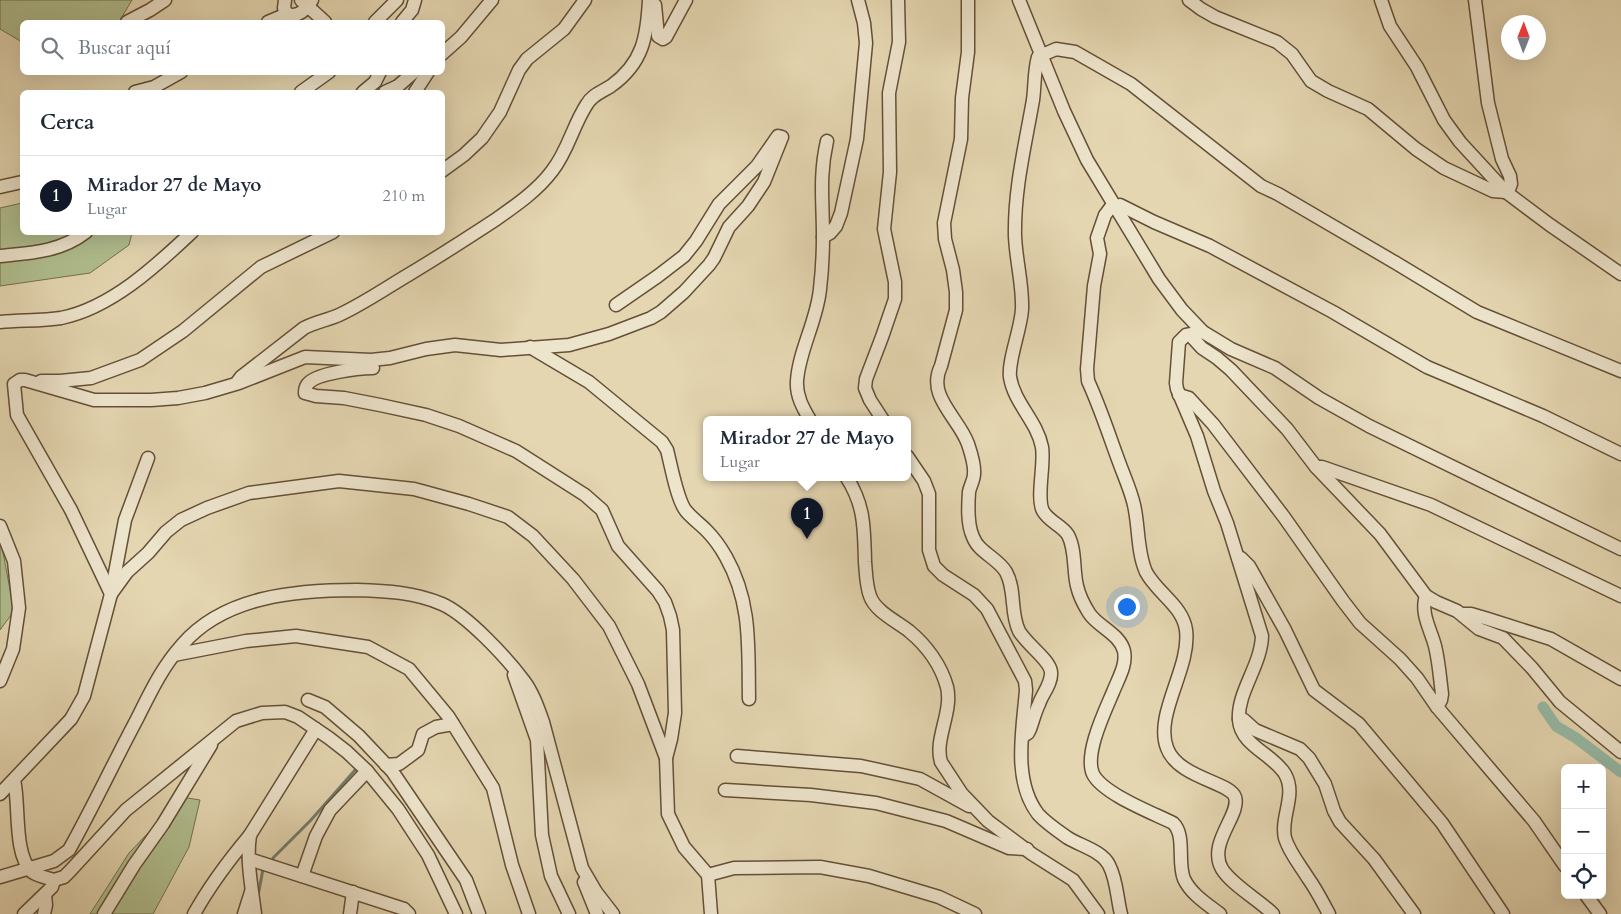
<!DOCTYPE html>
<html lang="es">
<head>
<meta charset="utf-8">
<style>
  :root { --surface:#fff; --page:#f2f2f3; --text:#1f2937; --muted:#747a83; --line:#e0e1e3; --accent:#111827 }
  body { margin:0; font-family:Cardo,serif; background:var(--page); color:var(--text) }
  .controls { position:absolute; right:15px; bottom:15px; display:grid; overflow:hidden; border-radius:8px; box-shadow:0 5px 20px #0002 }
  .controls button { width:45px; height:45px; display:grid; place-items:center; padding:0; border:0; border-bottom:1px solid var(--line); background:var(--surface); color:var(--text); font:25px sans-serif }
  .compass { position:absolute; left:1501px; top:15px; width:45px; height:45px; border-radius:50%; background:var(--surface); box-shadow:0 5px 20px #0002; rotate:1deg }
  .you { position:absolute; left:1126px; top:606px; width:18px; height:18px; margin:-12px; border:4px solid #fff; border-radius:50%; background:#1a73e8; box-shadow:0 0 0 8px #1a73e833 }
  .badge { display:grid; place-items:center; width:32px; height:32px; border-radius:50%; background:var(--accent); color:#fff; font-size:16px; font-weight:700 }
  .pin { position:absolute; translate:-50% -41px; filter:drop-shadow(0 1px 2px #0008) }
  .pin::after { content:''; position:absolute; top:26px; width:18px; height:15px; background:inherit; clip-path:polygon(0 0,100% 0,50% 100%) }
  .popup { position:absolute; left:703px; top:416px; width:208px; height:65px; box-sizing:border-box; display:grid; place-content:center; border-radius:8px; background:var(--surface); filter:drop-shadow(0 1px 4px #0005); font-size:16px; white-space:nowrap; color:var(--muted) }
  .popup b { font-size:19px; color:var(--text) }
  .popup::after { content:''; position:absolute; left:50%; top:100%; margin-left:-10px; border:10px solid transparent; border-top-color:var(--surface) }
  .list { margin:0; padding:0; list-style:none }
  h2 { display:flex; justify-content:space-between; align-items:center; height:65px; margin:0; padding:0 20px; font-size:21px }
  h2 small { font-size:16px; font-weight:400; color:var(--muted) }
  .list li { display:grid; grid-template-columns:32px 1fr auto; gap:15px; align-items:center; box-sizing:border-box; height:80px; padding:0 20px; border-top:1px solid var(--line) }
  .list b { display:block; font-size:19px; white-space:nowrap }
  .list p { margin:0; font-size:16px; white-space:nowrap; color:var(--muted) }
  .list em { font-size:16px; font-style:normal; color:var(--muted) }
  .icon { flex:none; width:28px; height:28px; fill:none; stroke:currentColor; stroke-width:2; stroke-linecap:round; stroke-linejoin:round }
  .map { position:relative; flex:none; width:1621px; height:914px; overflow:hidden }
  .search { position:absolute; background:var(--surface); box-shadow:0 5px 20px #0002; left:20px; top:20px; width:425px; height:55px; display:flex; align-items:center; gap:12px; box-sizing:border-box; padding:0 18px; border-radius:8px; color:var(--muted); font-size:19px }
  .panel { position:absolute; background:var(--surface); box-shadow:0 5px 20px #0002; left:20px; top:90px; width:425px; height:145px; border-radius:8px }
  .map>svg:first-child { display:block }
  .green { fill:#b0be8f; stroke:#757150 }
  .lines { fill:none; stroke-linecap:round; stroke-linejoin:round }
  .stream { stroke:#727e6b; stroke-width:3 }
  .canal { stroke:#97baa7; stroke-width:11 }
  .minor-casing { stroke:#645038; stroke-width:15 }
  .minor { stroke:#ede4cc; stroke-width:12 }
</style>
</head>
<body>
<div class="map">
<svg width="1621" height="914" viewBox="0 0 1621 914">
  <rect width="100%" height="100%" fill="#e4d6b1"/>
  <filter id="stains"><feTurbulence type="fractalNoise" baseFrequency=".004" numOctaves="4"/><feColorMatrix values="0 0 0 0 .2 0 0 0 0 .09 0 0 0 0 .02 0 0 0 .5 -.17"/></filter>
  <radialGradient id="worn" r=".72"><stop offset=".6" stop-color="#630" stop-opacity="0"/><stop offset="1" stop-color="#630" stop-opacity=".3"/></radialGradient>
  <g class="green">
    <path d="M 0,0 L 132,0 L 119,22 L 22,22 L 22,42 L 0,29 Z"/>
    <path d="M 22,203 L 22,232 L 132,233 L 129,245 L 90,273 L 0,286 L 0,208 Z"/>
    <path d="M 0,545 L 2,547 L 14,611 L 0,630 Z"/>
    <path d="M 182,797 L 200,800 L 189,847 L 153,914 L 90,914 L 129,853 Z"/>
  </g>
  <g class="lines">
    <g class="stream">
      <path d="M 273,858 L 311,820 L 356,769"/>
      <path d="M 258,896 L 263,869"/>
    </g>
    <path class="canal" d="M 1543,707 L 1556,726 L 1576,738 L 1621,772"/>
    <g class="minor-casing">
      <g id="minor">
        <path d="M 285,0 L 284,8 L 287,14"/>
        <path d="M 301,0 L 325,22"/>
        <path d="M 968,0 L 968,52 L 962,98 L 961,139 L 944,223 L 945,239 L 953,270 L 956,292 L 956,310 L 941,366 C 926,396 959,418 968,444 C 971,453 975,464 974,474 C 974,480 970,486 969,492 C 968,506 967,524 973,537 C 979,553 998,558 1006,572 C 1016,590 1010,613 1019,631 C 1027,645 1050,660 1051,672 C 1052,684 1042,694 1039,704 C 1035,712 1033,721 1030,729 L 1028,733 L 1023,736"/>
        <path d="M 1019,0 L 1064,111 L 1087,160 L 1159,279 L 1182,310 L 1203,332 L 1231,349 L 1275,368 L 1319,398 L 1369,426 L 1621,549"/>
        <path d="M 1189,0 L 1201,9 L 1215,17 L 1277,42 L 1292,54 L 1311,81 L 1328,91 L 1368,109 L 1416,149 L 1444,168 L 1493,191 L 1506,192 L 1509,189 L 1511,184 L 1510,176 L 1502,159 L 1488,103 L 1475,0"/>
        <path d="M 1381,0 L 1390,26 L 1417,67 L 1444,120 L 1460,142 L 1506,192 L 1550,225 L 1621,274"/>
        <path d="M 655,5 L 658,36 L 663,39 L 666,37 L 686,0"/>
        <path d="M 127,22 L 150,10 L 165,0"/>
        <path d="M 268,22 L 287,14 C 299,18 306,9 312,0"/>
        <path d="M 375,22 L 397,0"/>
        <path d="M 402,22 L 412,10 L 415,0"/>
        <path d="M 442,54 L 461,37 L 492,0"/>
        <path d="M 135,92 L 154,87 L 181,72"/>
        <path d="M 301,92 L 329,72"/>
        <path d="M 363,92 L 375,82 L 380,72"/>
        <path d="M 385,92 L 398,86 L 414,72"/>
        <path d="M 415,92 L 428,72"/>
        <path d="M 442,171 L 464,155 L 482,138 L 500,112 L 519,70 L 527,59 L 564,29 L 585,0"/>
        <path d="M 0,187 L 22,182"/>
        <path d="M 823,237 L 830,233 L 836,226 L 841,213 L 857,139 L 866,43 L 864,23 L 858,0"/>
        <path d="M 0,256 C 31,253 60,252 86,232"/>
        <path d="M 616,305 L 658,276 L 684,256 L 696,241 L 719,204 L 757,166 L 778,136 L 782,137 L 764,182 L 748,206 L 729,227 L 714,258 L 709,265 L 684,292 L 661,312 L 651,318 L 609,334 L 569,345 L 501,350 L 455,345 L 426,349 L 390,358 L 371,360 L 305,357 L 239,383 L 205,393 L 178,398 L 151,400 L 94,400 L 25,380 L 20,380 L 14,384 L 17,415 L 71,510 L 111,594 L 127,572 L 148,553 L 166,532 L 181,520 L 207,508 L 249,493 L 339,481 L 414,489 L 469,504 L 508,517 L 533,536 L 573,579 L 609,626 L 638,684 L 666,758"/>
        <path d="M 0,322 C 20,320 42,321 61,318 C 111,308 156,266 192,232"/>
        <path d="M 1203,332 L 1186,335 L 1179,342 L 1176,383 L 1177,389 L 1197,436 L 1214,491 L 1227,523 L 1262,636 C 1261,666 1237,692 1239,720 C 1241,746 1273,754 1285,774 C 1297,795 1280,817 1285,838 C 1289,852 1300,865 1308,878 C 1316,889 1322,901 1329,914"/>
        <path d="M 1190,335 L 1202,348 L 1217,358 L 1231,370 L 1287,429 L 1316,467 L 1380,534 L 1426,596 L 1436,602 L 1457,611 L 1479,629 L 1503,638 L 1532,668 L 1560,702 L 1621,752"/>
        <path d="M 530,347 L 589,382 L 662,442 L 667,450 C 671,465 677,500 686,511 C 692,518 700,524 706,530 C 713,537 721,548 726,557 C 752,603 748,648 749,699"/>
        <path d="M 373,368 C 360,368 314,373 307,385 C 305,388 305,390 305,393 L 316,396 L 344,398 L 380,405 L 426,415 L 459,426 L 516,451 L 585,495 L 602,510 L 618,546 L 658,591 L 665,602 L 670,616 L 673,630 L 675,713 L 671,739 L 666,758 L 668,814 L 684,847 L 708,875 L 711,914"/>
        <path d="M 41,381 L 60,381 L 91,378 L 140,360 L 183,331 L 261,267 L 333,232"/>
        <path d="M 238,381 L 241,377 L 304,328 C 315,322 328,320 339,315 C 363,304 386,288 408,275 C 438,257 466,239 495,220 C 515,206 537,191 552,171 C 568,151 573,125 587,104 C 593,94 602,92 611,86 C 643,63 647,37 649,0"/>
        <path d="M 1179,395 L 1189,398 L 1213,424 L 1284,517 L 1343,601 L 1360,623 L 1400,659 L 1417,678 L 1437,707 L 1534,821 L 1565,866"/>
        <path d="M 810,420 C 803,408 796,396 797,381 C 799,350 817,321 820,289 C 822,272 823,253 823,236 C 823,201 819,176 827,141"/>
        <path d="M 883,420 L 870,400 L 865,388 L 866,379 L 882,337 L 895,299 L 895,282 L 884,229 L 890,172 L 889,93 L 899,42 L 898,0"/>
        <path d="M 907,456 L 924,481 L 929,494 L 929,550 L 934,566 L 943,575 L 974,595 L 987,609 L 1025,681 L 1026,690 C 1023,729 1012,780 1038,814 C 1046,823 1058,831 1068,838 C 1081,846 1102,851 1109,865 C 1117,880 1117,899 1121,914"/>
        <path d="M 1316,467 L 1322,467 L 1431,505 L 1621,596"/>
        <path d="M 847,478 C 865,506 864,529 865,562 C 866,573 866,585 870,596 C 875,611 896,621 909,631 C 926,645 941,665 947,687 C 953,712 934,739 941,762 L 962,794 L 988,821 L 1032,854 L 1073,880 L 1098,914"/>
        <path d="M 0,526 L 14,561 L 19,608 L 13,649 L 0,681"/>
        <path d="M 1238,558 L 1241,558 L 1249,566 L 1285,630 L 1314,690 L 1359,724 L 1442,823 L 1503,914"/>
        <path d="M 1426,596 C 1420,613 1431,630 1435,646 C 1439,662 1440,679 1442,694 L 1441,700 L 1437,707"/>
        <path d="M 1464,614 L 1471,614 L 1488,619 L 1551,639 L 1621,679"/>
        <path d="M 174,655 L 246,641 L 296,636 L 368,647 L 409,669 L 448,716 L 493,788 L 512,865 L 529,914"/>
        <path d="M 514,675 L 537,740 L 542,835 L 551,876 L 569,914"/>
        <path d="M 308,700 L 325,707 L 359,736 L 392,771 L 466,880 L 479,914"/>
        <path d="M 1239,719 L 1244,720 L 1255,730 L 1300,749 L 1309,758 L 1325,784 L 1334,811 L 1340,822 L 1374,859 L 1414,914"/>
        <path d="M 737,756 L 861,766 L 920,779 L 969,806"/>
        <path d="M 386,765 L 399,764 L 418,750 L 423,734 L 436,727 L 453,724"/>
        <path d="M 14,780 C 20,804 13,854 32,872 C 38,876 47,878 54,880 L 64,877 L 70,871 L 126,810 L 236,721 L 262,713 L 285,712 L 298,717 L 329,738 L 347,752 L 367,771 L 398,809 L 428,855 L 456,914"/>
        <path d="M 725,790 L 811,795 L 876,803 L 946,821 L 1009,848 L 1027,849"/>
        <path d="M 0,794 L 71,719 L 84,696 L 111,594 L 125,520 L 148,458"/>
        <path d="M 249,859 L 404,909 L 409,914"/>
        <path d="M 708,875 L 734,868 L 820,867 L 869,876 L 939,897 L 975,914"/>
        <path d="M 302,876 L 316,836 L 330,810 L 367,771"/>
        <path d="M 0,877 L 54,861 L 69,850 C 93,807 114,762 137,719 C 150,693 162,667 182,645 C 224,596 296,590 357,590 C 386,591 414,592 442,604 C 467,615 507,658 524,681 C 533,693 538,708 543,722 L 582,868 L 596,892 L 613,914"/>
        <path d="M 584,882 L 597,914"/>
        <path d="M 1586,895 L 1600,914"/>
        <path d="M 24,914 L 52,887 L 54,880"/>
        <path d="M 44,914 L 46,905 L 45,894"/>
        <path d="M 104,914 L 134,865 L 163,824 L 211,745"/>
        <path d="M 194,914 C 210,885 229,860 250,835"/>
        <path d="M 244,914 L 251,892"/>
        <path d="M 255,914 C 252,888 246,861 250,835 L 316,729"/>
        <path d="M 350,914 L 353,892"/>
        <path d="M 1220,914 C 1207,904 1191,894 1184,879 C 1177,862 1186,835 1173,823 C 1153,813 1103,794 1093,774 C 1084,754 1105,711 1113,692 C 1118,679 1127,665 1124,651 C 1120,634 1098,627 1089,613 C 1084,605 1079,595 1077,586 C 1073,570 1076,550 1068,535 C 1062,525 1049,522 1043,511 C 1036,498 1045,464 1042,447 C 1037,421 1014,403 1010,377 C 1008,360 1021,329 1022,309 C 1023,285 1016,261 1015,236 C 1014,190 1025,146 1033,100 C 1035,86 1034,71 1038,57 L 1056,49 L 1075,52 L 1131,84 L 1261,186 L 1278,194 L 1396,263 L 1477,312 L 1621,371"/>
        <path d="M 1273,914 C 1259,900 1232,885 1222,869 C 1207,843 1241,815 1235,797 C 1230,782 1178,778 1167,748 C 1154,714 1191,668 1186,630 C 1183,606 1157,593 1146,572 C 1137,552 1139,526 1134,505 C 1131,491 1124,476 1119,462 C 1109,435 1100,407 1088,381 L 1087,369 L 1094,286 L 1100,254 L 1097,238 L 1105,215 L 1111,207 L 1120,205 L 1154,222 L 1210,246 L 1333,312 L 1427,367 L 1543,416 L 1621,454"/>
      </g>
    </g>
    <use href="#minor" class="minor"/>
  </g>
  <rect width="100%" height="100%" filter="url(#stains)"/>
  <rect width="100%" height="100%" fill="url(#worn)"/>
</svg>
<div class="controls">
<button>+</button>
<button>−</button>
<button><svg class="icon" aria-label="locate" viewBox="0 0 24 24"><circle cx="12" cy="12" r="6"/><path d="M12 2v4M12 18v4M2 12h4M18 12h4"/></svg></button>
</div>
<svg class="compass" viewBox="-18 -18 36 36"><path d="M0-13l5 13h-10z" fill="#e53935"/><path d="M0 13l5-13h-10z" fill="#747a83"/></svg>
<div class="you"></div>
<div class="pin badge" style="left:807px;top:539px">1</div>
<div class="popup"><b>Mirador 27 de Mayo</b>Lugar</div>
<div class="search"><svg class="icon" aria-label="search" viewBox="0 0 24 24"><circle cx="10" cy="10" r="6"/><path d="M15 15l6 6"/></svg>Buscar aquí</div>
<section class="panel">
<h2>Cerca<small></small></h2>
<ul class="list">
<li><span class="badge">1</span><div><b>Mirador 27 de Mayo</b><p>Lugar</p></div><em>210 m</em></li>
</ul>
</section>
</div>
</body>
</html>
